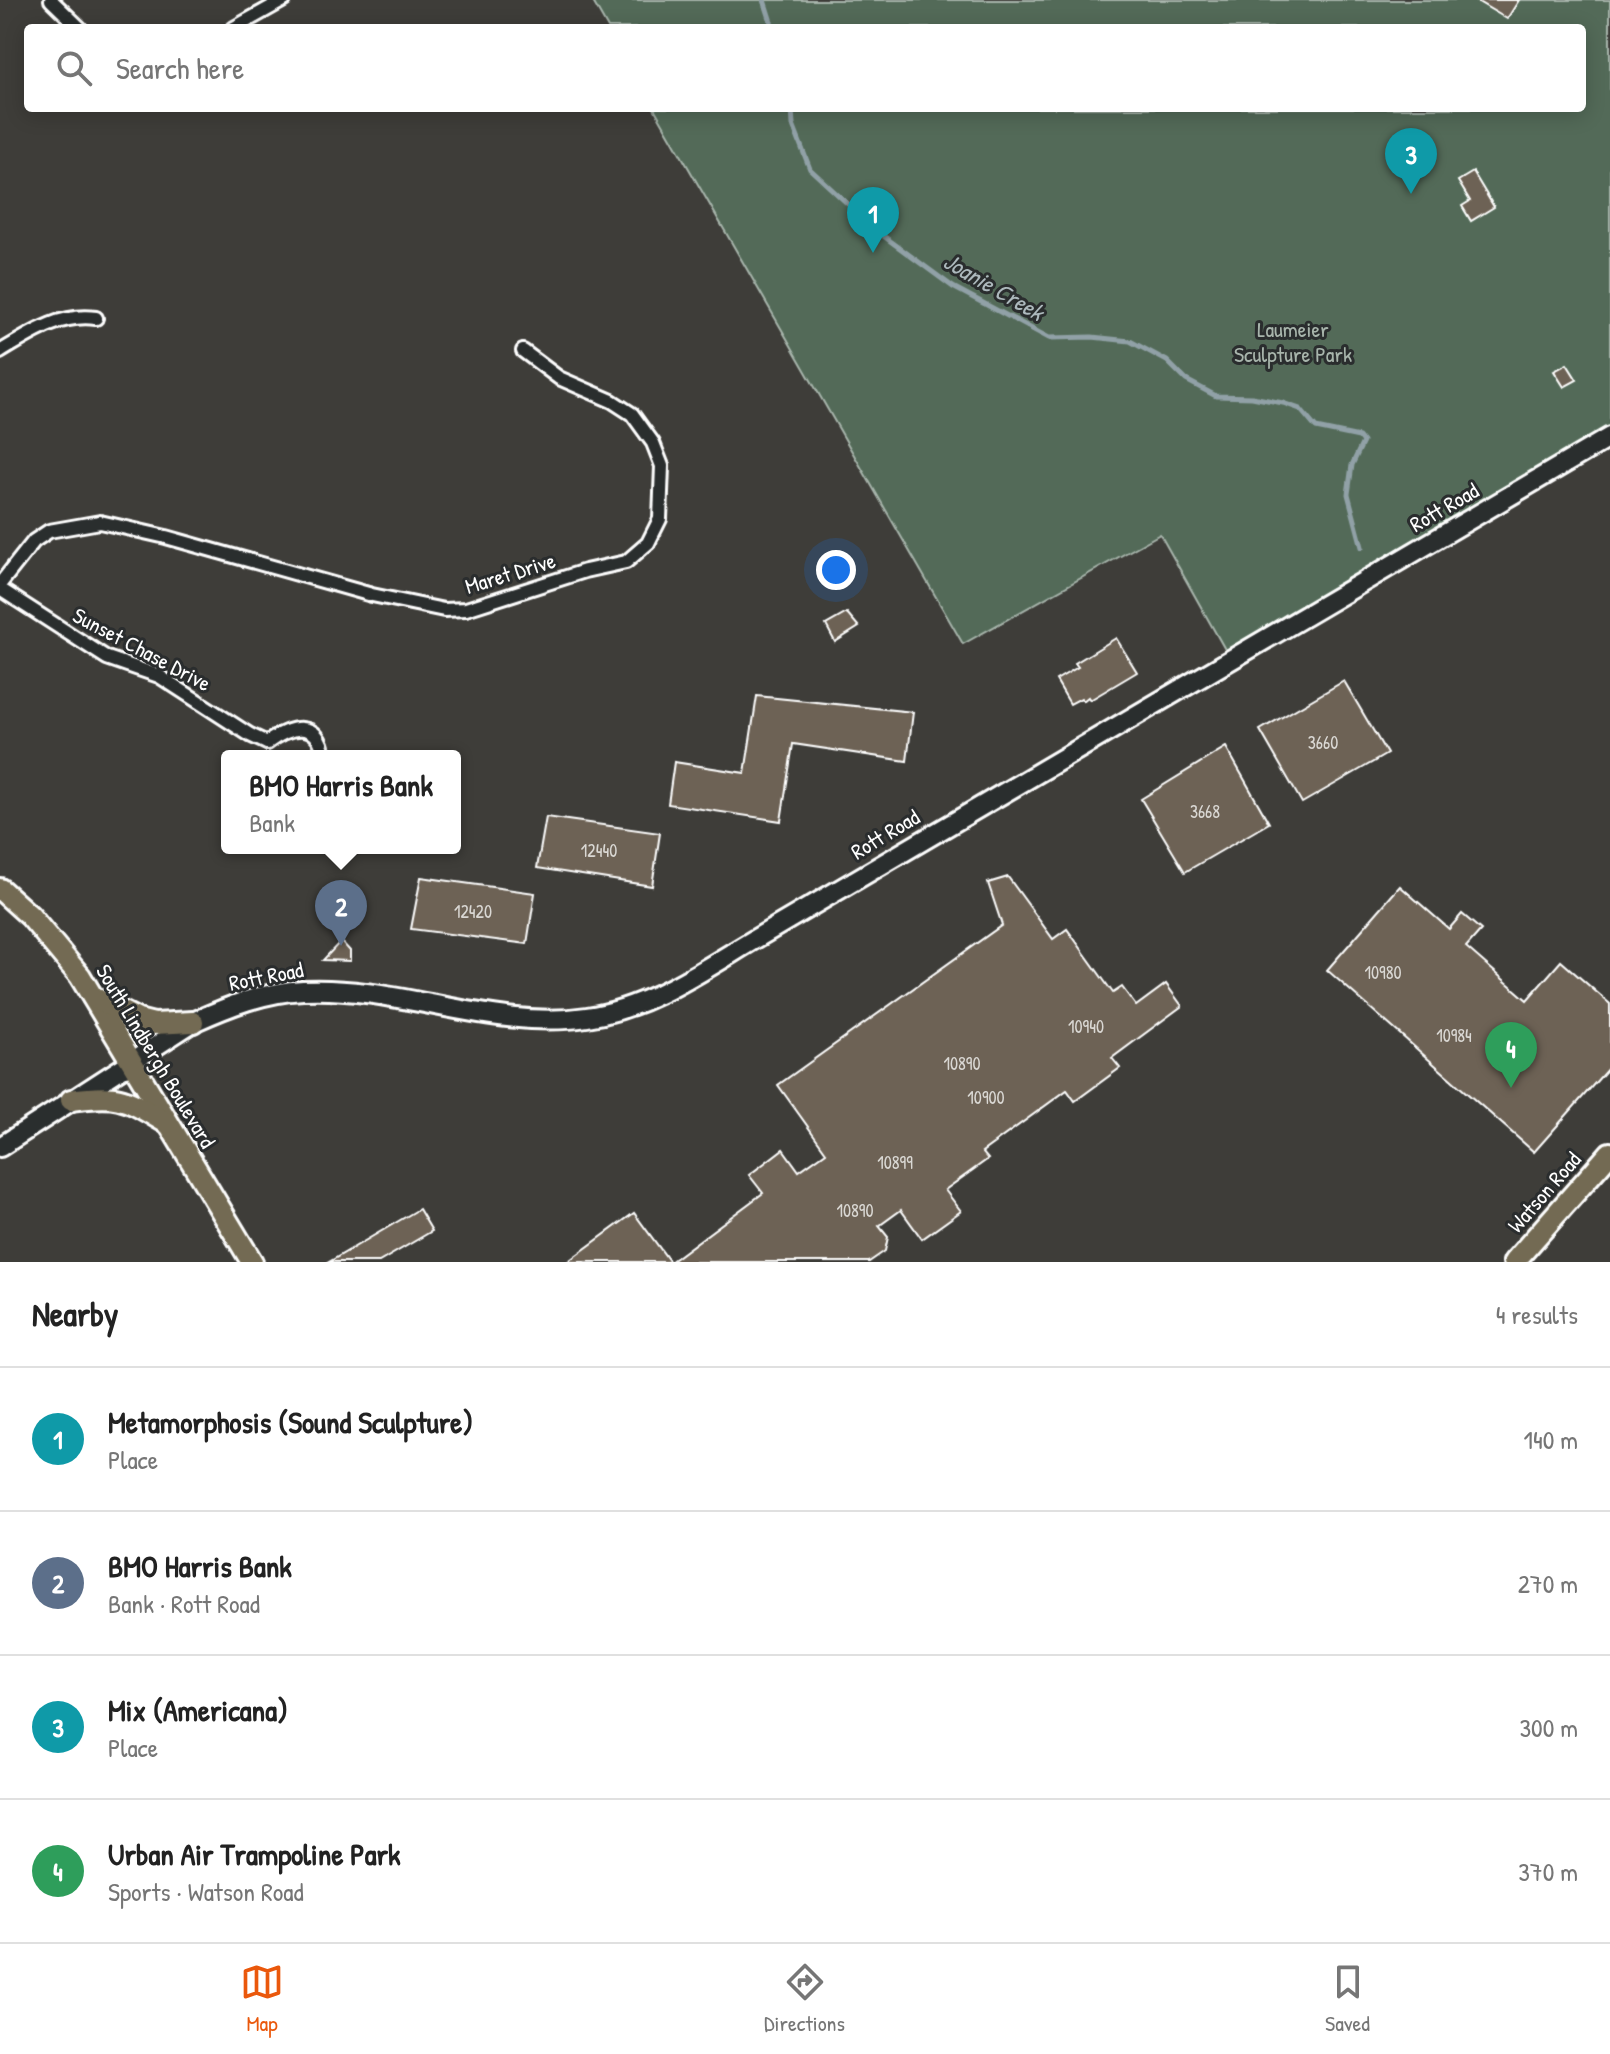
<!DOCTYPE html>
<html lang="en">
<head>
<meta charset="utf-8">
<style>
  :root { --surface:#fff; --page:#f6f6f6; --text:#222; --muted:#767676; --line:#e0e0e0; --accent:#ea580c }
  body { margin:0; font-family:"Patrick Hand",sans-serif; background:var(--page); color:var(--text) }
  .you { position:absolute; left:836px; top:570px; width:28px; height:28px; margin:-20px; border:6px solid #fff; border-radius:50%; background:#1a73e8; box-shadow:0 0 0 12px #1a73e833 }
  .badge { display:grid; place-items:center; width:52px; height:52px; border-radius:50%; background:var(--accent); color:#fff; font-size:26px; font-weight:700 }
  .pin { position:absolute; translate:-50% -66px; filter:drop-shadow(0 2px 4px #0008) }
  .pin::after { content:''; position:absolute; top:42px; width:28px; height:24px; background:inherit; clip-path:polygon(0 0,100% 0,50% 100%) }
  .popup { position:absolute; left:221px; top:750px; width:240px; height:104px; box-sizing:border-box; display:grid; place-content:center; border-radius:8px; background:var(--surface); filter:drop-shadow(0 2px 6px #0005); font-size:26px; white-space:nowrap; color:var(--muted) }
  .popup b { font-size:30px; color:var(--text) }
  .popup::after { content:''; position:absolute; left:50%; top:100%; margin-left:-16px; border:16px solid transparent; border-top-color:var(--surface) }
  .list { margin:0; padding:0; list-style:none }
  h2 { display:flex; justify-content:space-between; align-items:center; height:104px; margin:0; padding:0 32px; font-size:34px }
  h2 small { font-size:26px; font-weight:400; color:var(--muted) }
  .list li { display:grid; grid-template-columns:52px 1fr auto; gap:24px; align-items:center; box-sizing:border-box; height:144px; padding:0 32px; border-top:2px solid var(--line) }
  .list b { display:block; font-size:30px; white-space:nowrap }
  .list p { margin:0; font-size:26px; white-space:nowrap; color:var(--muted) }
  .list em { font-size:26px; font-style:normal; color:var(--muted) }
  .icon { flex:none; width:44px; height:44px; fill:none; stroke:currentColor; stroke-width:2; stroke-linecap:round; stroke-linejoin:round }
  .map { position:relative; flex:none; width:1610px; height:1262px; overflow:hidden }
  .search { position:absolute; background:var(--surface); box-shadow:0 4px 20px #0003; left:24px; right:24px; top:24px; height:88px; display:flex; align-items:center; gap:20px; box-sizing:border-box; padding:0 28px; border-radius:8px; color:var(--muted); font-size:30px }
  .sheet { height:680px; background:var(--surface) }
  nav { display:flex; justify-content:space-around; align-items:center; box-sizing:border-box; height:112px; border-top:2px solid var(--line); background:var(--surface); font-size:22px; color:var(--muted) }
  nav a { display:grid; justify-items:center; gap:4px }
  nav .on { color:var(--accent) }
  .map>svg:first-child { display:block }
  .green { fill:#526b58; stroke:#a8b5ac; stroke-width:2 }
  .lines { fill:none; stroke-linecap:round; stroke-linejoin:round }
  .stream { stroke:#91a1a7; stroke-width:5 }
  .building { fill:#6d6254; stroke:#fff; stroke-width:2 }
  .street-casing { stroke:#fff; stroke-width:18 }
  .secondary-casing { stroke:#fff; stroke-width:24 }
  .primary-casing { stroke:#fff; stroke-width:26 }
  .street { stroke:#2a2d2e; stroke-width:12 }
  .secondary { stroke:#2a2d2e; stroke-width:18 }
  .primary { stroke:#736b52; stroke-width:20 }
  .labels { text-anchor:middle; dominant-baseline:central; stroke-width:6; stroke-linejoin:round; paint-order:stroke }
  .number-label { font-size:18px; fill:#dad8d4 }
  .park-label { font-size:22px; fill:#a8b5ac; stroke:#2a2d2e }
  .street-label { font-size:22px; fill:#fff; stroke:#2a2d2e }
  .water-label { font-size:24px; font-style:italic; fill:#adb9bd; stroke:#2a2d2e }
</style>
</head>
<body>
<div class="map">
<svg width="1610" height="1262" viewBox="0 0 1610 1262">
  <rect width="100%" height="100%" fill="#3e3d39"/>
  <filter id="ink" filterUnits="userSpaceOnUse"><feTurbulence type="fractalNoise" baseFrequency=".0125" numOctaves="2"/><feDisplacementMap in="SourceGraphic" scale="16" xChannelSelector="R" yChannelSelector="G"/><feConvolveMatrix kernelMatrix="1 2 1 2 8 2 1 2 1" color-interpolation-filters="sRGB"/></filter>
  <g filter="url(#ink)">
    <path class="green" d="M 592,0 L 1610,0 L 1610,428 L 1227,653 L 1160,534 L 963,644 L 654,108 L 1582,108 L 1582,28 L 608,28 Z"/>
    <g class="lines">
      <g class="stream">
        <path d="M 764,0 L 773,28"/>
        <path d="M 792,108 L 793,125 L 810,169 L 878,232 L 953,287 L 1049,338 L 1092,337 L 1130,341 L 1167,361 L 1186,380 L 1216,396 L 1252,397 L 1283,403 L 1300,409 L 1316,428 L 1359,437 L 1363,442 L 1352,465 L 1348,494 L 1362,547"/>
      </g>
    </g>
    <g class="building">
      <path d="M 1475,0 L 1519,0 L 1507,19 Z"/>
      <path d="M 1473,172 L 1494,207 L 1471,221 L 1462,206 L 1470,201 L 1458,181 Z"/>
      <path d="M 1567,364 L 1577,380 L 1564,387 L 1554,371 Z"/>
      <path d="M 847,613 L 859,627 L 835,642 L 826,625 Z"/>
      <path d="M 1116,638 L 1137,672 L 1090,700 L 1088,697 L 1083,701 L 1081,698 L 1070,704 L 1056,680 L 1078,667 L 1075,663 Z"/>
      <path d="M 1344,681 L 1387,754 L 1302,803 L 1260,730 Z"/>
      <path d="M 757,696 L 913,712 L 907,761 L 793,744 L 781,821 L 668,804 L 674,762 L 745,773 Z"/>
      <path d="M 1226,747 L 1269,823 L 1185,872 L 1141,799 Z"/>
      <path d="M 546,817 L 660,833 L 652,886 L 537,868 Z"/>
      <path d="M 421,877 L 535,893 L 527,944 L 411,929 Z"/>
      <path d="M 1008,877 L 1053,939 L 1067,929 L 1113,993 L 1122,987 L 1136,1006 L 1166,984 L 1182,1006 L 1112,1058 L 1120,1068 L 1075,1101 L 1067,1090 L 982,1152 L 988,1159 L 945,1190 L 961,1211 L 922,1239 L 901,1210 L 879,1226 L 888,1237 L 885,1251 L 869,1262 L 567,1262 L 634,1213 L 670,1262 L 763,1193 L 749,1175 L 783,1149 L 799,1171 L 826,1152 L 778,1085 L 1002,925 L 988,883 Z"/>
      <path d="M 1400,886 L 1449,929 L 1462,914 L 1481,930 L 1466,947 L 1527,1000 L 1561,961 L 1610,1004 L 1610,1066 L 1534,1152 L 1327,970 Z"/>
      <path d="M 341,941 L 350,951 L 350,961 L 323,960 Z"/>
      <path d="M 419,1209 L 432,1231 L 379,1262 L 329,1262 Z"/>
    </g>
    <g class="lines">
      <g class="street-casing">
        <g id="street">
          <path d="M 51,0 L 80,28"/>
          <path d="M 234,28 L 284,0"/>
          <path d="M 0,352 C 30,334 60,313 96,318"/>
          <path d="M 0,584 L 34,541 L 49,531 L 100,522 L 166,537 L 372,595 L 444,610 L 466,609 L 585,571 L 626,562 L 648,543 L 660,519 L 662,466 L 653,443 L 632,414 L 612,401 L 559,378 L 523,351"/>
          <path d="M 0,589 L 107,658 L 159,676 L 250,735 L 267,743"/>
          <path d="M 267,743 C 290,726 319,718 324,756"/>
        </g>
      </g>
      <g class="secondary-casing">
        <path id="secondary" d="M 0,1147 L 193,1022 C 229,1006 264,992 303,990 C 398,985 492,1031 587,1017 C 651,1008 707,967 762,935 L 1610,437"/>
      </g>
      <g class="primary-casing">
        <g id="primary">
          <path d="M 0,889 L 30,916 L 80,976 L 252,1262"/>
          <path d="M 93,997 L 138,1020 L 154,1024 L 193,1022"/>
          <path d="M 71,1100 C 121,1093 124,1098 167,1123"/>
          <path d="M 1514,1262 L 1610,1153"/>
        </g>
      </g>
      <use href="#street" class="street"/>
      <use href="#secondary" class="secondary"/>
      <use href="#primary" class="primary"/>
    </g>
  </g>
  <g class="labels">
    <g class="number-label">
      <text x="1323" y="742">3660</text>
      <text x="1205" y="811">3668</text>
      <text x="599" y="850">12440</text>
      <text x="473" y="911">12420</text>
      <text x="1383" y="972">10980</text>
      <text x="1086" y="1026">10940</text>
      <text x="1454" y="1035">10984</text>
      <text x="962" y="1063">10890</text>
      <text x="986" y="1097">10900</text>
      <text x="895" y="1162">10899</text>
      <text x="855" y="1210">10890</text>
    </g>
    <g class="park-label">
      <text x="1293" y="329">Laumeier<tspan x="1293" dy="25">Sculpture Park</tspan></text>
    </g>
    <g class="street-label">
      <text transform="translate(1444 507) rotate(-30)">Rott Road</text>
      <text transform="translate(510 573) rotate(-17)">Maret Drive</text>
      <text transform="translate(142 649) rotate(28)">Sunset Chase Drive</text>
      <text transform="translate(885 834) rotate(-31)">Rott Road</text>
      <text transform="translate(266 976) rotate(-11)">Rott Road</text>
      <text transform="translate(156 1056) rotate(59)">South Lindbergh Boulevard</text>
      <text transform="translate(1544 1192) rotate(-49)">Watson Road</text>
    </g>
    <g class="water-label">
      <text transform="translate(994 286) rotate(30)">Joanie Creek</text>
    </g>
  </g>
</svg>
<div class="you"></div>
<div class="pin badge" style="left:873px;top:253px;background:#0f9aa8">1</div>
<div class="pin badge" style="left:341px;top:946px;background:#5c6f8a">2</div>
<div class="popup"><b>BMO Harris Bank</b>Bank</div>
<div class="pin badge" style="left:1411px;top:194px;background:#0f9aa8">3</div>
<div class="pin badge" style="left:1511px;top:1088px;background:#2e9e5b">4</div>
<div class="search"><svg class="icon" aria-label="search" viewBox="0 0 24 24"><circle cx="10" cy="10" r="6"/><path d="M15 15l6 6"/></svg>Search here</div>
</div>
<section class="sheet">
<h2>Nearby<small>4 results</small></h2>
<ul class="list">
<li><span class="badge" style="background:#0f9aa8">1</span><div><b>Metamorphosis (Sound Sculpture)</b><p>Place</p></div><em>140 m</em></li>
<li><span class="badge" style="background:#5c6f8a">2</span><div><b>BMO Harris Bank</b><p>Bank · Rott Road</p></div><em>270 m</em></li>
<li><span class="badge" style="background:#0f9aa8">3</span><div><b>Mix (Americana)</b><p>Place</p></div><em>300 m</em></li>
<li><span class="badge" style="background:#2e9e5b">4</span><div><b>Urban Air Trampoline Park</b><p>Sports · Watson Road</p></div><em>370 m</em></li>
</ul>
</section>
<nav>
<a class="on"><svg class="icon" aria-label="map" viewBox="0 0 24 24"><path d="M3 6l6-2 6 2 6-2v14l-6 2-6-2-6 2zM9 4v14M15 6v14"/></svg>Map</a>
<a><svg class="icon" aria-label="directions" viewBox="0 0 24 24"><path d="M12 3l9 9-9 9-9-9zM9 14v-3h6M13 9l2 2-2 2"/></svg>Directions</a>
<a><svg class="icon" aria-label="saved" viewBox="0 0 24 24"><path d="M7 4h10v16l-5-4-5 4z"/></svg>Saved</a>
</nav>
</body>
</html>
